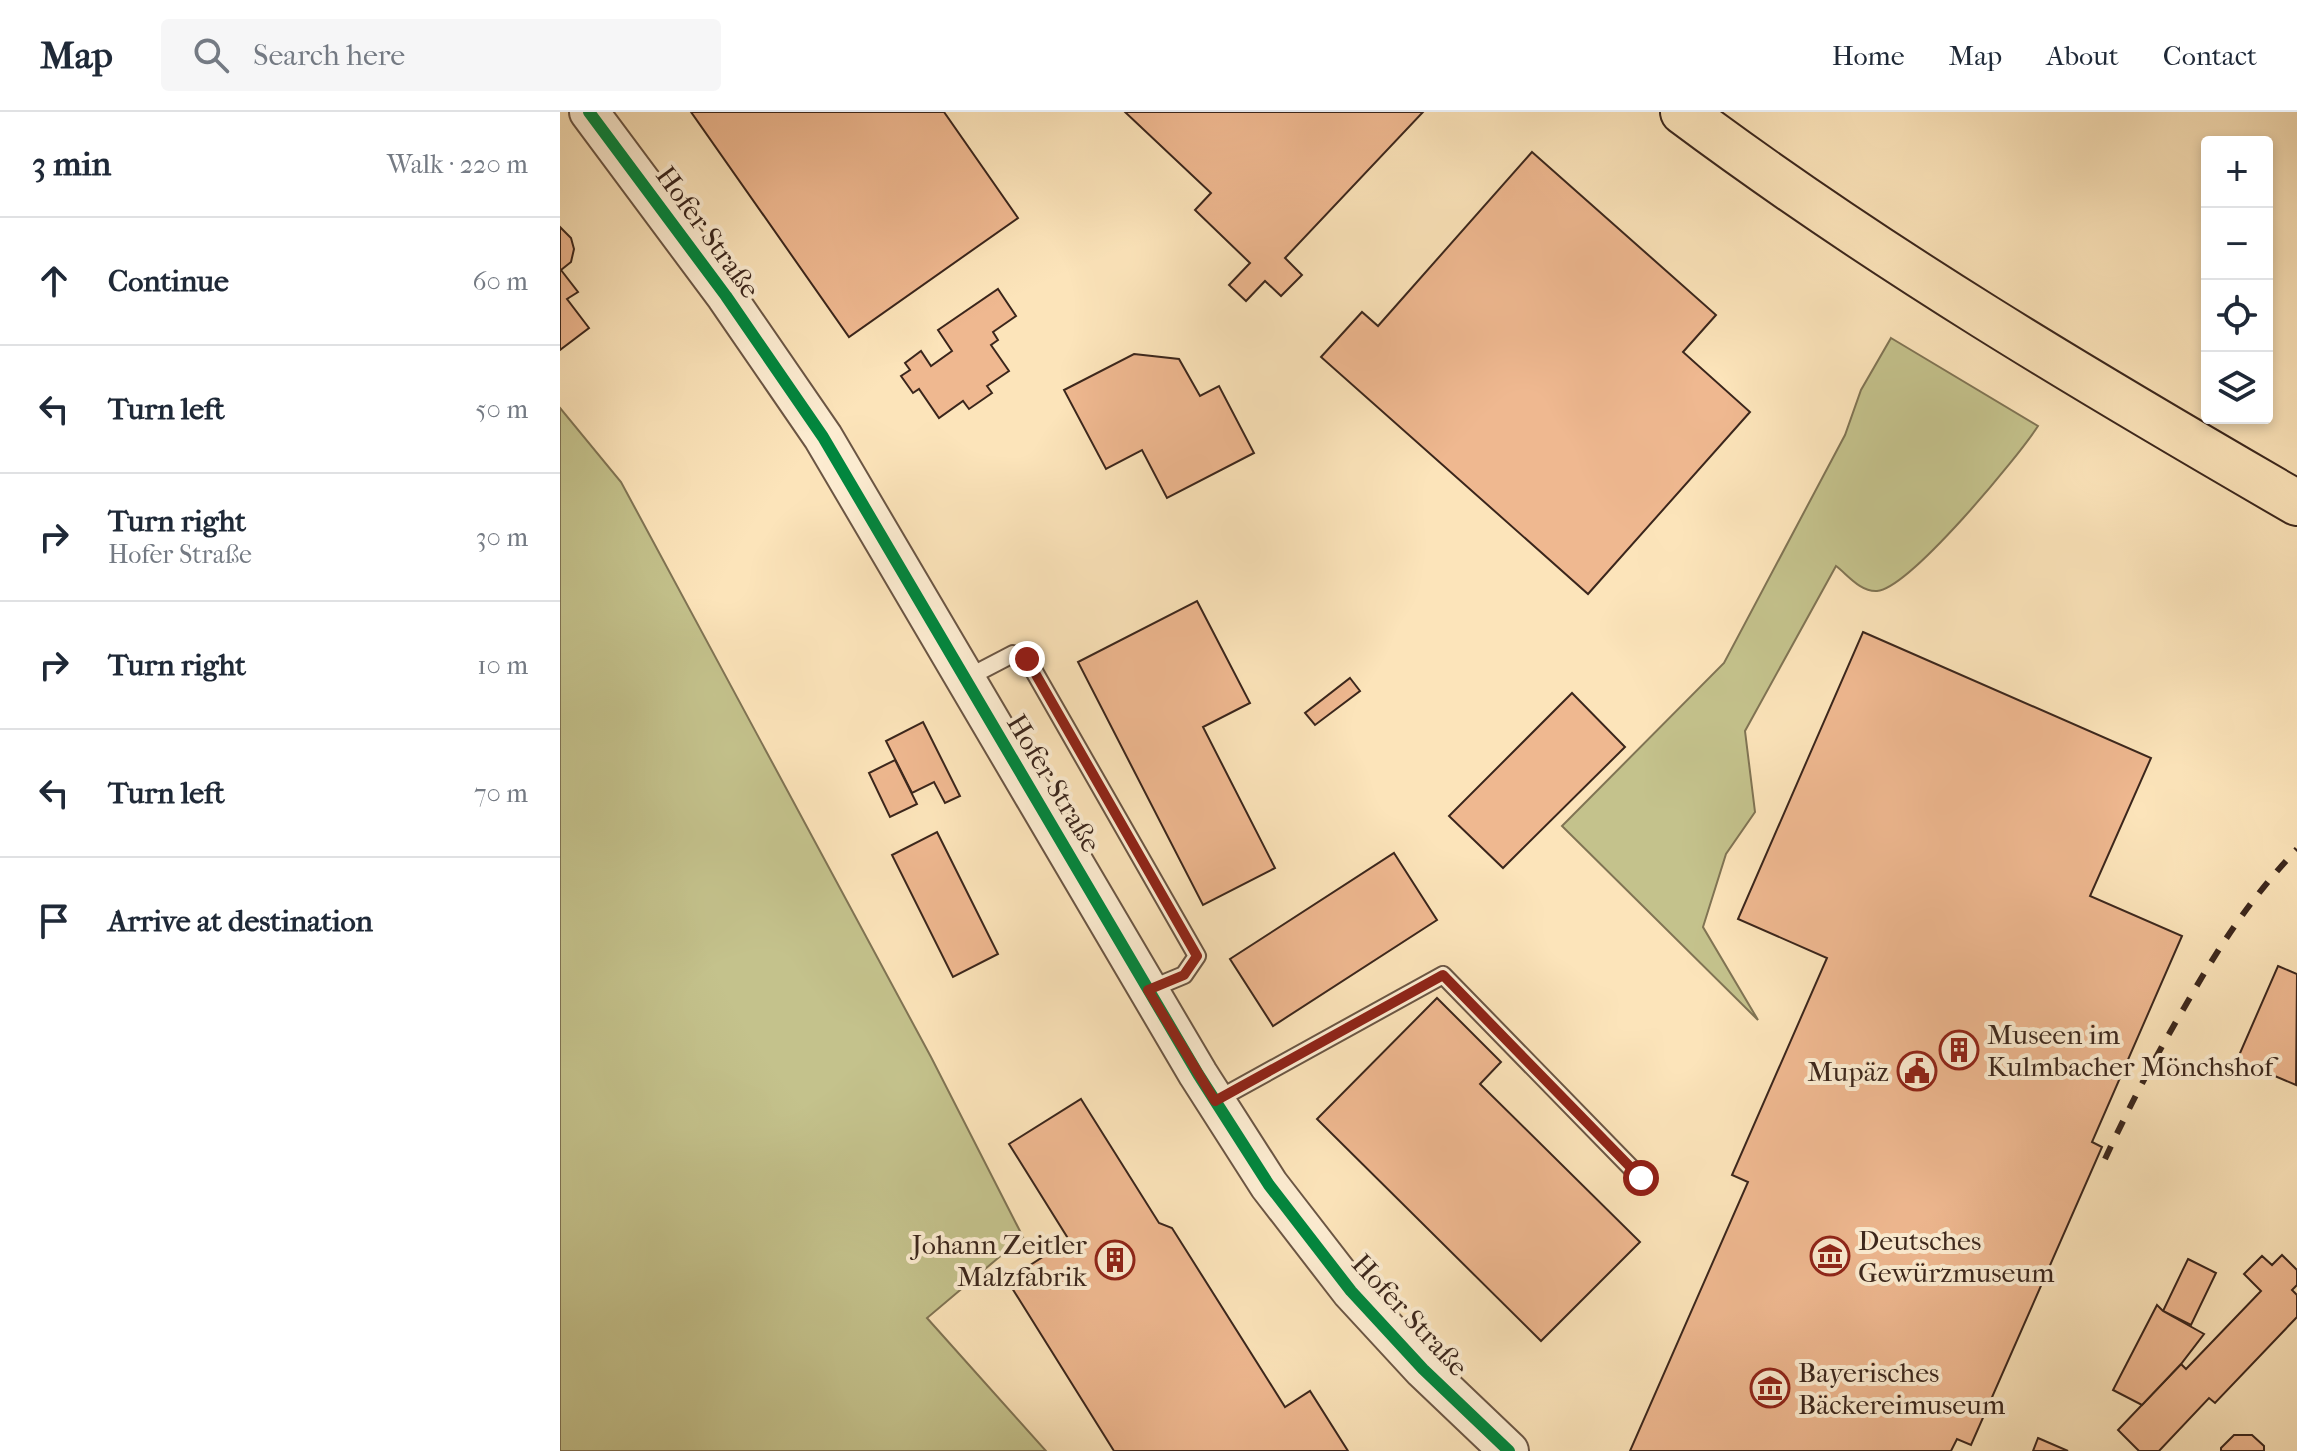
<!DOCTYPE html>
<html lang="en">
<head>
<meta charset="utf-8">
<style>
  :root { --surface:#fff; --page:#f6f6f7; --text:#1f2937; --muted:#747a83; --line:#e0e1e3 }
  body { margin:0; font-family:"IM FELL French Canon",serif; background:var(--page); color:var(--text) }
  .controls { position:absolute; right:24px; top:24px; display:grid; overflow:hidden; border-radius:8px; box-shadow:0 4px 12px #0003 }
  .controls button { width:72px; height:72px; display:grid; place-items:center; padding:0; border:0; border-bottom:2px solid var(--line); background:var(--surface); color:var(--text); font:40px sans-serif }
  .stop { position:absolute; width:24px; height:24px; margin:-18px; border:6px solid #8f2418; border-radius:50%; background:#fff }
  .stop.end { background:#8f2418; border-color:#fff; box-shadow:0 2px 8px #0008 }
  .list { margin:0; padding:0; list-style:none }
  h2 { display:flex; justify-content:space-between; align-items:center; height:104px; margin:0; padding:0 32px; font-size:34px }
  h2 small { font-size:26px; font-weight:400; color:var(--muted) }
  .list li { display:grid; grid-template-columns:52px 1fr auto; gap:24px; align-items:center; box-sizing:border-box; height:128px; padding:0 32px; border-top:2px solid var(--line) }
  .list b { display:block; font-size:30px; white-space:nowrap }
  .list p { margin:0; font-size:26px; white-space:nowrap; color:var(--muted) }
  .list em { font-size:26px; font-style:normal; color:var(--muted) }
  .icon { flex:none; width:44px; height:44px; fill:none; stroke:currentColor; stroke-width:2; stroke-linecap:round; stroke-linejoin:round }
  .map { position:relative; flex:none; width:1737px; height:1339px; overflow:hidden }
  header { display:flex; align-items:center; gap:48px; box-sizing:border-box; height:112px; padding:0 40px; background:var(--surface); border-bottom:2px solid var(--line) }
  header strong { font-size:38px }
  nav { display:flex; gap:44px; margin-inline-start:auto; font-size:28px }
  .search { width:560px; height:72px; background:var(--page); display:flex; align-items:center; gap:20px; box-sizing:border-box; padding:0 28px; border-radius:8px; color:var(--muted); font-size:30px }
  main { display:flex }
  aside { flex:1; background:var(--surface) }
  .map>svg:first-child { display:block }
  .green { fill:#c4c28c; stroke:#807454; stroke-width:2 }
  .building { fill:#efb890; stroke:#3b261c; stroke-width:2 }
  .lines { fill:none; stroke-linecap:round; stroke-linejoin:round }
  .service-casing { stroke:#6b5644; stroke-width:20 }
  .tertiary-casing { stroke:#6b5644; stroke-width:42 }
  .trunk-casing { stroke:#3b261c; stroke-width:48 }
  .service { stroke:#fdedd2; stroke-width:16 }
  .tertiary { stroke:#fdedd2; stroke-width:38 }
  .trunk { stroke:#fce4ba; stroke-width:44 }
  .rail { stroke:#3b261c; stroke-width:6; stroke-dasharray:14 14; stroke-linecap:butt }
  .cycleway-casing { stroke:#fdedd2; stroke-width:17 }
  .cycleway { stroke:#00873e; stroke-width:12 }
  .route { stroke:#8f2418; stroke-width:10 }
  .labels { text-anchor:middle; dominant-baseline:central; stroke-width:8; stroke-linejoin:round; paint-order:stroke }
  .street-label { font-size:28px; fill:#3b261c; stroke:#fdedd2 }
  .poi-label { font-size:28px; fill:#3b261c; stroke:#fdedd2; text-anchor:start }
</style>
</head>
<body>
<header>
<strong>Map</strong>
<div class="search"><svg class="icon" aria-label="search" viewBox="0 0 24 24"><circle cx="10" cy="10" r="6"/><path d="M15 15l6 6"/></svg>Search here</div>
<nav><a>Home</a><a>Map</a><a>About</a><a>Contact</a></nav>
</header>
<main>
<aside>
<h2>3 min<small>Walk · 220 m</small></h2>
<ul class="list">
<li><svg class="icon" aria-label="ahead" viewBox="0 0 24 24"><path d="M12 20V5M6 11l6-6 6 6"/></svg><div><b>Continue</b></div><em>60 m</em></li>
<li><svg class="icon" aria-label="left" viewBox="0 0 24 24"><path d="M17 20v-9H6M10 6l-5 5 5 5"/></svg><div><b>Turn left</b></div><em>50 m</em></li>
<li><svg class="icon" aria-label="right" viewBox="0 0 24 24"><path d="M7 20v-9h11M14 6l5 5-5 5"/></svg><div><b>Turn right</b><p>Hofer Straße</p></div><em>30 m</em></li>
<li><svg class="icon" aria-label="right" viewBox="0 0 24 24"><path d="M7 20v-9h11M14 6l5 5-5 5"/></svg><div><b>Turn right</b></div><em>10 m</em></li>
<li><svg class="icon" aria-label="left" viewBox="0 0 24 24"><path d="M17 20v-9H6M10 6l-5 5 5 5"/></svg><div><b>Turn left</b></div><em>70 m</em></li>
<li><svg class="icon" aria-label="arrive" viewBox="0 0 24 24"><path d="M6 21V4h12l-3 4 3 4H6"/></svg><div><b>Arrive at destination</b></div></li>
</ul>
</aside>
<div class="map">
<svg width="1737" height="1339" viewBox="0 0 1737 1339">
  <rect width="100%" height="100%" fill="#fce4ba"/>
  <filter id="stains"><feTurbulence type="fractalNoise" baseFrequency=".0025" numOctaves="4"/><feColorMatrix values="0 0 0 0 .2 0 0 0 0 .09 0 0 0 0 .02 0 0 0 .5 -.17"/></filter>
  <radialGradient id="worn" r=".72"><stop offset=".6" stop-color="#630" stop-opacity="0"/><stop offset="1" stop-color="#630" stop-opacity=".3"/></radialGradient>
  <g class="green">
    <path d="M 1331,226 L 1478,314 C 1458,345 1350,476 1317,479 C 1300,480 1287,462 1276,454 L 1185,619 L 1195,700 L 1166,742 L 1143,815 L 1198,908 L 1002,714 L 1164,551 L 1285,323 L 1301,278 Z"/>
    <path d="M 0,296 L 61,370 L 371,945 L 463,1125 L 367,1206 L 486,1339 L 0,1339 Z"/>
  </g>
  <g class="building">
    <path d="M 131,0 L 384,0 L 458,106 L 289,225 Z"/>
    <path d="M 565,0 L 863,0 L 725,146 L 742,163 L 721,184 L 705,169 L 686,189 L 669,173 L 690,151 L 635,98 L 651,81 Z"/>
    <path d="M 972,40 L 1156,203 L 1123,240 L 1190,300 L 1028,482 L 761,245 L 802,200 L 818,214 Z"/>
    <path d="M 0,115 L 11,126 L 14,137 L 11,150 L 1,158 L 18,180 L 7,187 L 29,216 L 0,238 Z"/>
    <path d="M 438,177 L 456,204 L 433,220 L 438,228 L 431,233 L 449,259 L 427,274 L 432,281 L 409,297 L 403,289 L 379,306 L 359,277 L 353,281 L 341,264 L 350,258 L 345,251 L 361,239 L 371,254 L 392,239 L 378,218 Z"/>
    <path d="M 574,242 L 619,247 L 640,284 L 659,274 L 694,341 L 607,386 L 582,338 L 546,357 L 504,278 Z"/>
    <path d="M 637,489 L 690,591 L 643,615 L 715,756 L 643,793 L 518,550 Z"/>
    <path d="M 1303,520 L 1591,646 L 1530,784 L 1622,824 L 1532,1030 L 1542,1035 L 1411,1333 L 1397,1327 L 1391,1339 L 1070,1339 L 1188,1070 L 1172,1063 L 1267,846 L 1178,807 Z"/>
    <path d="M 790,566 L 800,579 L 755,613 L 745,601 Z"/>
    <path d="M 1012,581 L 1065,635 L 943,756 L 889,704 Z"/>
    <path d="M 363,610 L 400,684 L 385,691 L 374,670 L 352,681 L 326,629 Z"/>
    <path d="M 335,648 L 357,692 L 330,705 L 309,661 Z"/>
    <path d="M 377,720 L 438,842 L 393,865 L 332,743 Z"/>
    <path d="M 834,741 L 877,808 L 713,914 L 670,847 Z"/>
    <path d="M 1718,854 L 1737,862 L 1736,973 L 1677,948 Z"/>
    <path d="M 877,886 L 941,950 L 920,972 L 1080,1130 L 981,1229 L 757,1007 Z"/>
    <path d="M 521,987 L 599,1111 L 612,1116 L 725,1295 L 750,1279 L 788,1339 L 554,1339 L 447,1168 L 509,1128 L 449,1032 Z"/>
    <path d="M 1722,1143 L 1737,1158 L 1737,1173 L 1732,1178 L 1737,1183 L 1737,1205 L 1655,1291 L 1649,1286 L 1599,1339 L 1579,1339 L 1558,1318 L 1621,1252 L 1626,1257 L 1701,1179 L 1684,1162 L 1702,1144 L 1712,1153 Z"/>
    <path d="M 1628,1147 L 1656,1161 L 1631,1213 L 1603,1199 Z"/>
    <path d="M 1597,1193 L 1603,1199 L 1644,1222 L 1621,1252 L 1582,1293 L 1553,1278 Z"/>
    <path d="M 1674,1323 L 1692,1323 L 1704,1334 L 1704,1339 L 1661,1339 L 1661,1336 Z"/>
    <path d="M 1478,1326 L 1508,1339 L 1473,1339 Z"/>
  </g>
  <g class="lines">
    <g class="service-casing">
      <g id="service">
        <path d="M 405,567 L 453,542 L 467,547 L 637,844 L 624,863 L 588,878"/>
        <path d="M 655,989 L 883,863 L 1081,1066"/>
      </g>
    </g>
    <g class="tertiary-casing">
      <path id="tertiary" d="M 29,0 L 166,184 L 263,325 L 638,962 L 709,1073 L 791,1179 L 863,1257 L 949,1339"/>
    </g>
    <g class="trunk-casing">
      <path id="trunk" d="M 1123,0 C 1317,145 1528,270 1737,391"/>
    </g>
    <use href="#service" class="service"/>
    <use href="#tertiary" class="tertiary"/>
    <use href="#trunk" class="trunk"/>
    <path class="rail" d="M 1545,1047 C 1569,995 1595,945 1624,896 C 1658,836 1689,788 1737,737"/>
    <g class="cycleway-casing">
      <path id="cycleway" d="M 29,0 L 166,184 L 263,325 L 638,962 L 709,1073 L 791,1179 L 863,1257 L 949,1339"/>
    </g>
    <use href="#cycleway" class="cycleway"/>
  </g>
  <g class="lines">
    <path class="route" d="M 467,547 L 637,844 L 624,863 L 588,878 L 655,989 L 883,863 L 1081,1066"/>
  </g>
  <defs>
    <g id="building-ring" transform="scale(2)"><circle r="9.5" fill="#fdedd2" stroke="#8f2418" stroke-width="1.5"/><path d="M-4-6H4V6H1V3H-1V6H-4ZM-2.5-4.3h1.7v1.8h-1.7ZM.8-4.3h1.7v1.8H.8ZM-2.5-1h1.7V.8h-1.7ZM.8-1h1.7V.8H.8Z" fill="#8f2418"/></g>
    <g id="civic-ring" transform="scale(2)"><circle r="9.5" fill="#fdedd2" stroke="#8f2418" stroke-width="1.5"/><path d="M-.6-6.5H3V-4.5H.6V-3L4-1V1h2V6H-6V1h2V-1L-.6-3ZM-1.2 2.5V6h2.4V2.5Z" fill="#8f2418"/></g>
    <g id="museum-ring" transform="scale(2)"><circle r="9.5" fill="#fdedd2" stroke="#8f2418" stroke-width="1.5"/><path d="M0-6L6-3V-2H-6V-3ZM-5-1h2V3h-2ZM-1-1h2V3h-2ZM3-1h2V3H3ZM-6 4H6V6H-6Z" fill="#8f2418"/></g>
  </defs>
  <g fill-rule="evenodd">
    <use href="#building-ring" x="1399" y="938"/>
    <use href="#civic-ring" x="1357" y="959"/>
    <use href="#museum-ring" x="1270" y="1144"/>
    <use href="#building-ring" x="555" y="1148"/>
    <use href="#museum-ring" x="1210" y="1276"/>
  </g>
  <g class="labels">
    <g class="street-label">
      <text transform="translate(148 120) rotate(54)">Hofer Straße</text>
      <text transform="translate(494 671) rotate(59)">Hofer Straße</text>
      <text transform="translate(850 1203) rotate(47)">Hofer Straße</text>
    </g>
    <g class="poi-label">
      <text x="1427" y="922">Museen im<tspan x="1427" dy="32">Kulmbacher Mönchshof</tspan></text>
      <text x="1329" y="959" text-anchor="end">Mupäz</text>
      <text x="1298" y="1128">Deutsches<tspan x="1298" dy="32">Gewürzmuseum</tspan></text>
      <text x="527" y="1132" text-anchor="end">Johann Zeitler<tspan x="527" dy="32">Malzfabrik</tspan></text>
      <text x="1238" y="1260">Bayerisches<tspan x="1238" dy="32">Bäckereimuseum</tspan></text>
    </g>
  </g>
  <rect width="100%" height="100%" filter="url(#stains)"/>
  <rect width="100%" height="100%" fill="url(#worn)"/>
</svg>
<div class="controls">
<button>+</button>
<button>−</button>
<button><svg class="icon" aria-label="locate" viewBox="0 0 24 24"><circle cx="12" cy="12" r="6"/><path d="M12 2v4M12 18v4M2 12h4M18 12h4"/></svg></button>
<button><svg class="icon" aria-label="layers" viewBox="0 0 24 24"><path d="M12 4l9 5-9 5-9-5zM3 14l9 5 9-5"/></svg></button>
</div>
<div class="stop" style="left:1081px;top:1066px"></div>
<div class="stop end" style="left:467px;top:547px"></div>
</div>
</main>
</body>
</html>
